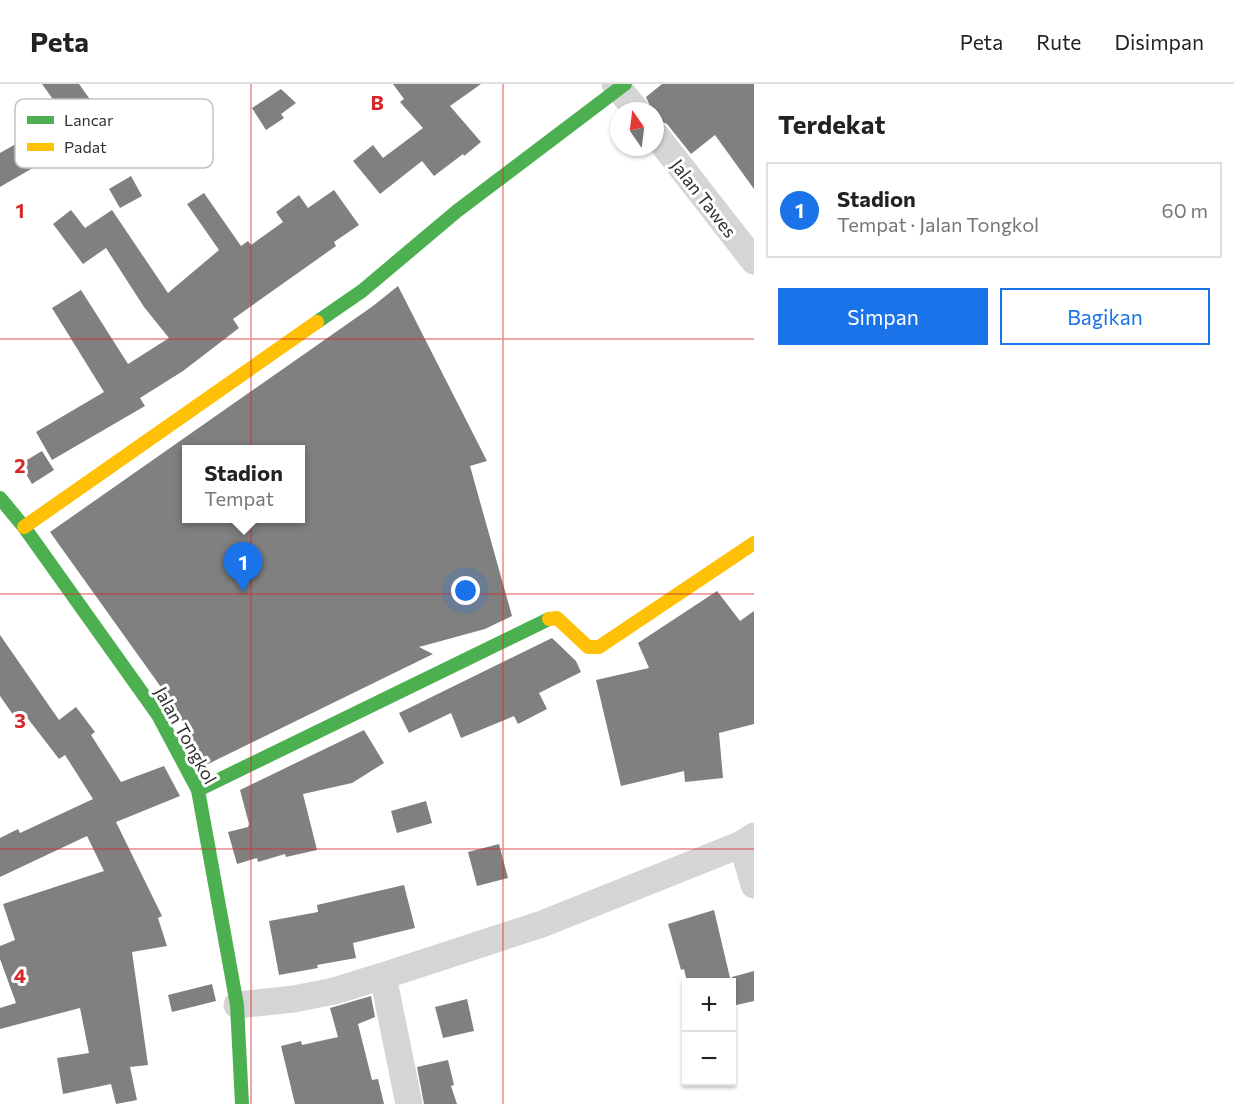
<!DOCTYPE html>
<html lang="id">
<head>
<meta charset="utf-8">
<style>
  :root { --surface:#fff; --page:#f6f6f6; --text:#222; --muted:#767676; --line:#e0e0e0; --accent:#1a73e8 }
  body { margin:0; font-family:Commissioner,sans-serif; background:var(--page); color:var(--text) }
  .controls { position:absolute; right:18px; bottom:18px; display:grid; overflow:hidden; border-radius:0px; box-shadow:0 2px 4px #0004 }
  .controls button { width:54px; height:54px; display:grid; place-items:center; padding:0; border:0; border-bottom:2px solid var(--line); background:var(--surface); color:var(--text); font:30px sans-serif }
  .compass { position:absolute; left:610px; top:18px; width:54px; height:54px; border-radius:50%; background:var(--surface); box-shadow:0 2px 4px #0004; rotate:346deg }
  .you { position:absolute; left:466px; top:507px; width:21px; height:21px; margin:-15px; border:4px solid #fff; border-radius:50%; background:#1a73e8; box-shadow:0 0 0 9px #1a73e833 }
  .badge { display:grid; place-items:center; width:39px; height:39px; border-radius:50%; background:var(--accent); color:#fff; font-size:20px; font-weight:700 }
  .pin { position:absolute; translate:-50% -50px; filter:drop-shadow(0 2px 3px #0008) }
  .pin::after { content:''; position:absolute; top:32px; width:21px; height:18px; background:inherit; clip-path:polygon(0 0,100% 0,50% 100%) }
  .popup { position:absolute; left:182px; top:361px; width:123px; height:78px; box-sizing:border-box; display:grid; place-content:center; border-radius:0px; background:var(--surface); filter:drop-shadow(0 2px 4px #0005); font-size:20px; white-space:nowrap; color:var(--muted) }
  .popup b { font-size:22px; color:var(--text) }
  .popup::after { content:''; position:absolute; left:50%; top:100%; margin-left:-12px; border:12px solid transparent; border-top-color:var(--surface) }
  .list { margin:0; padding:0; list-style:none }
  h2 { display:flex; justify-content:space-between; align-items:center; height:78px; margin:0; padding:0 24px; font-size:26px }
  h2 small { font-size:20px; font-weight:400; color:var(--muted) }
  .list li { display:grid; grid-template-columns:39px 1fr auto; gap:18px; align-items:center; box-sizing:border-box; height:96px; margin:0 12px 12px; padding:0 12px; border:2px solid var(--line); border-radius:0px }
  .list b { display:block; font-size:22px; white-space:nowrap }
  .list p { margin:0; font-size:20px; white-space:nowrap; color:var(--muted) }
  .list em { font-size:20px; font-style:normal; color:var(--muted) }
  .actions { display:flex; gap:12px; padding:18px 24px }
  .actions a { flex:1; padding:14px 0; border:2px solid var(--accent); border-radius:0px; text-align:center; font-size:21px; color:var(--accent) }
  .actions .main { background:var(--accent); color:#fff }
  .map { position:relative; flex:none; width:754px; height:1020px; overflow:hidden }
  header { display:flex; align-items:center; gap:36px; box-sizing:border-box; height:84px; padding:0 30px; background:var(--surface); border-bottom:2px solid var(--line) }
  header strong { font-size:28px }
  nav { display:flex; gap:33px; margin-inline-start:auto; font-size:21px }
  main { display:flex }
  aside { flex:1; background:var(--surface) }
  .map>svg:first-child { display:block }
  .building { fill:#808080; fill-rule:evenodd }
  .lines { fill:none; stroke-linecap:round; stroke-linejoin:round }
  .street { stroke:#d5d5d5; stroke-width:27 }
  .fast { stroke:#4caf50; stroke-width:14 }
  .slow { stroke:#ffc107; stroke-width:14 }
  .grid { fill:none; stroke:#d62828; stroke-width:1.5; stroke-opacity:0.55 }
  .labels { text-anchor:middle; dominant-baseline:central; stroke-width:6; stroke-linejoin:round; paint-order:stroke }
  .street-label { font-size:18px; fill:#313131; stroke:#fff }
  .key { fill:#fff; stroke:#c1c1c1; stroke-width:1.5 }
  .key-label { font-size:16px; fill:#313131 }
  .grid-label { font-size:20px; text-anchor:middle; font-weight:bold; fill:#d62828; stroke:#fff; stroke-width:6; stroke-linejoin:round; paint-order:stroke }
</style>
</head>
<body>
<header>
<strong>Peta</strong>
<nav><a>Peta</a><a>Rute</a><a>Disimpan</a></nav>
</header>
<main>
<div class="map">
<svg width="754" height="1020" viewBox="0 0 754 1020">
  <rect width="100%" height="100%" fill="#fff"/>
  <g class="building">
    <path d="M 42,0 L 79,0 L 99,28 L 75,46 Z"/>
    <path d="M 393,0 L 481,0 L 450,22 L 481,58 L 464,72 L 463,70 L 434,92 L 422,77 L 380,110 L 353,77 L 373,61 L 383,74 L 423,44 L 400,18 L 404,15 Z"/>
    <path d="M 662,0 L 754,0 L 754,105 L 715,51 L 691,70 L 667,40 L 656,35 L 655,27 L 652,27 L 646,13 Z"/>
    <path d="M 281,5 L 296,19 L 281,30 L 284,34 L 266,46 L 252,24 Z"/>
    <path d="M 35,49 L 50,74 L 0,103 L 0,69 Z"/>
    <path d="M 131,92 L 142,112 L 120,124 L 109,105 Z"/>
    <path d="M 334,106 L 359,141 L 334,158 L 336,162 L 233,235 L 239,244 L 183,287 L 140,314 L 145,322 L 52,376 L 36,348 L 104,308 L 52,224 L 81,206 L 128,280 L 169,254 L 144,223 L 106,164 L 83,180 L 53,140 L 71,126 L 85,144 L 112,126 L 168,209 L 219,166 L 187,120 L 204,109 L 241,162 L 248,157 L 251,161 L 283,138 L 276,128 L 299,111 L 308,124 Z"/>
    <path d="M 398,202 L 487,377 L 470,382 L 512,532 L 485,545 L 419,563 L 433,570 L 206,681 L 173,620 L 50,448 L 373,222 ZM 186,366 L 300,366 L 300,435 L 186,435 Z"/>
    <path d="M 42,367 L 54,386 L 32,400 L 20,380 Z"/>
    <path d="M 717,507 L 740,537 L 754,527 L 754,640 L 719,649 L 723,694 L 685,698 L 684,687 L 621,702 L 596,596 L 649,584 L 638,559 Z"/>
    <path d="M 0,551 L 59,636 L 76,623 L 95,648 L 91,651 L 121,698 L 164,682 L 180,712 L 116,738 L 162,832 L 158,834 L 167,862 L 132,868 L 148,981 L 130,983 L 137,1016 L 116,1020 L 111,1000 L 63,1010 L 57,974 L 89,969 L 80,924 L 0,945 L 0,924 L 16,919 L 0,875 L 0,862 L 15,856 L 3,820 L 104,787 L 87,752 L 0,793 L 0,754 L 18,745 L 20,749 L 93,715 L 65,671 L 59,675 L 22,627 L 14,632 L 0,612 Z"/>
    <path d="M 552,554 L 576,577 L 581,588 L 539,609 L 547,625 L 518,640 L 514,632 L 461,654 L 451,629 L 409,649 L 399,629 Z"/>
    <path d="M 364,646 L 384,679 L 352,699 L 303,710 L 317,766 L 286,773 L 285,770 L 258,778 L 257,774 L 237,780 L 228,748 L 248,743 L 249,740 L 240,706 Z"/>
    <path d="M 426,717 L 432,739 L 397,749 L 391,727 Z"/>
    <path d="M 499,760 L 508,794 L 477,802 L 468,768 Z"/>
    <path d="M 404,801 L 415,844 L 353,859 L 356,874 L 317,881 L 318,884 L 279,891 L 269,837 L 318,828 L 317,821 Z"/>
    <path d="M 714,826 L 731,898 L 687,898 L 684,885 L 681,886 L 668,840 Z"/>
    <path d="M 754,887 L 754,917 L 732,922 L 732,893 Z"/>
    <path d="M 212,900 L 216,917 L 172,928 L 168,911 Z"/>
    <path d="M 371,912 L 375,933 L 358,940 L 372,996 L 378,995 L 384,1020 L 295,1020 L 281,962 L 301,957 L 302,961 L 338,953 L 330,924 Z"/>
    <path d="M 467,915 L 474,947 L 443,954 L 435,923 Z"/>
    <path d="M 448,976 L 454,1001 L 451,1002 L 457,1020 L 424,1020 L 417,983 Z"/>
  </g>
  <g class="lines">
    <g class="street">
      <path d="M 615,0 L 637,27"/>
      <path d="M 655,50 L 754,177"/>
      <path d="M 742,760 L 754,801"/>
      <path d="M 383,892 L 409,1020"/>
      <path d="M 237,921 L 294,915 L 334,907 L 383,892 L 542,840 L 742,760 L 754,752"/>
    </g>
    <g class="fast">
      <path d="M 317,238 L 362,207 L 457,127 L 625,0"/>
      <path d="M 0,414 L 24,443 L 158,631 L 198,706 L 237,921 L 242,1020"/>
      <path d="M 198,706 L 549,535"/>
    </g>
    <g class="slow">
      <path d="M 24,443 L 317,238"/>
      <path d="M 549,535 L 557,534 L 588,563 L 599,563 L 754,459"/>
    </g>
  </g>
  <path class="grid" d="M 251,0 L 251,1020M 503,0 L 503,1020M 0,255 L 754,255M 0,510 L 754,510M 0,765 L 754,765"/>
  <g class="labels">
    <g class="street-label">
      <text transform="translate(704 114) rotate(52)">Jalan Tawes</text>
      <text transform="translate(186 651) rotate(61)">Jalan Tongkol</text>
    </g>
  </g>
  <rect x="15" y="15" width="198" height="69" rx="9" class="key"/>
  <rect x="27" y="32" width="27" height="8" fill="#4caf50"/>
  <rect x="27" y="59" width="27" height="8" fill="#ffc107"/>
  <g class="key-label">
    <text x="64" y="42">Lancar</text>
    <text x="64" y="69">Padat</text>
  </g>
  <g class="grid-label">
    <text x="377" y="26">B</text>
    <text x="20" y="134">1</text>
    <text x="20" y="389">2</text>
    <text x="20" y="644">3</text>
    <text x="20" y="899">4</text>
  </g>
</svg>
<div class="controls">
<button>+</button>
<button>−</button>
</div>
<svg class="compass" viewBox="-18 -18 36 36"><path d="M0-13l5 13h-10z" fill="#e53935"/><path d="M0 13l5-13h-10z" fill="#767676"/></svg>
<div class="you"></div>
<div class="pin badge" style="left:243px;top:508px">1</div>
<div class="popup"><b>Stadion</b>Tempat</div>
</div>
<aside>
<h2>Terdekat<small></small></h2>
<ul class="list">
<li><span class="badge">1</span><div><b>Stadion</b><p>Tempat · Jalan Tongkol</p></div><em>60 m</em></li>
</ul>
<div class="actions"><a class="main">Simpan</a><a>Bagikan</a></div>
</aside>
</main>
</body>
</html>
